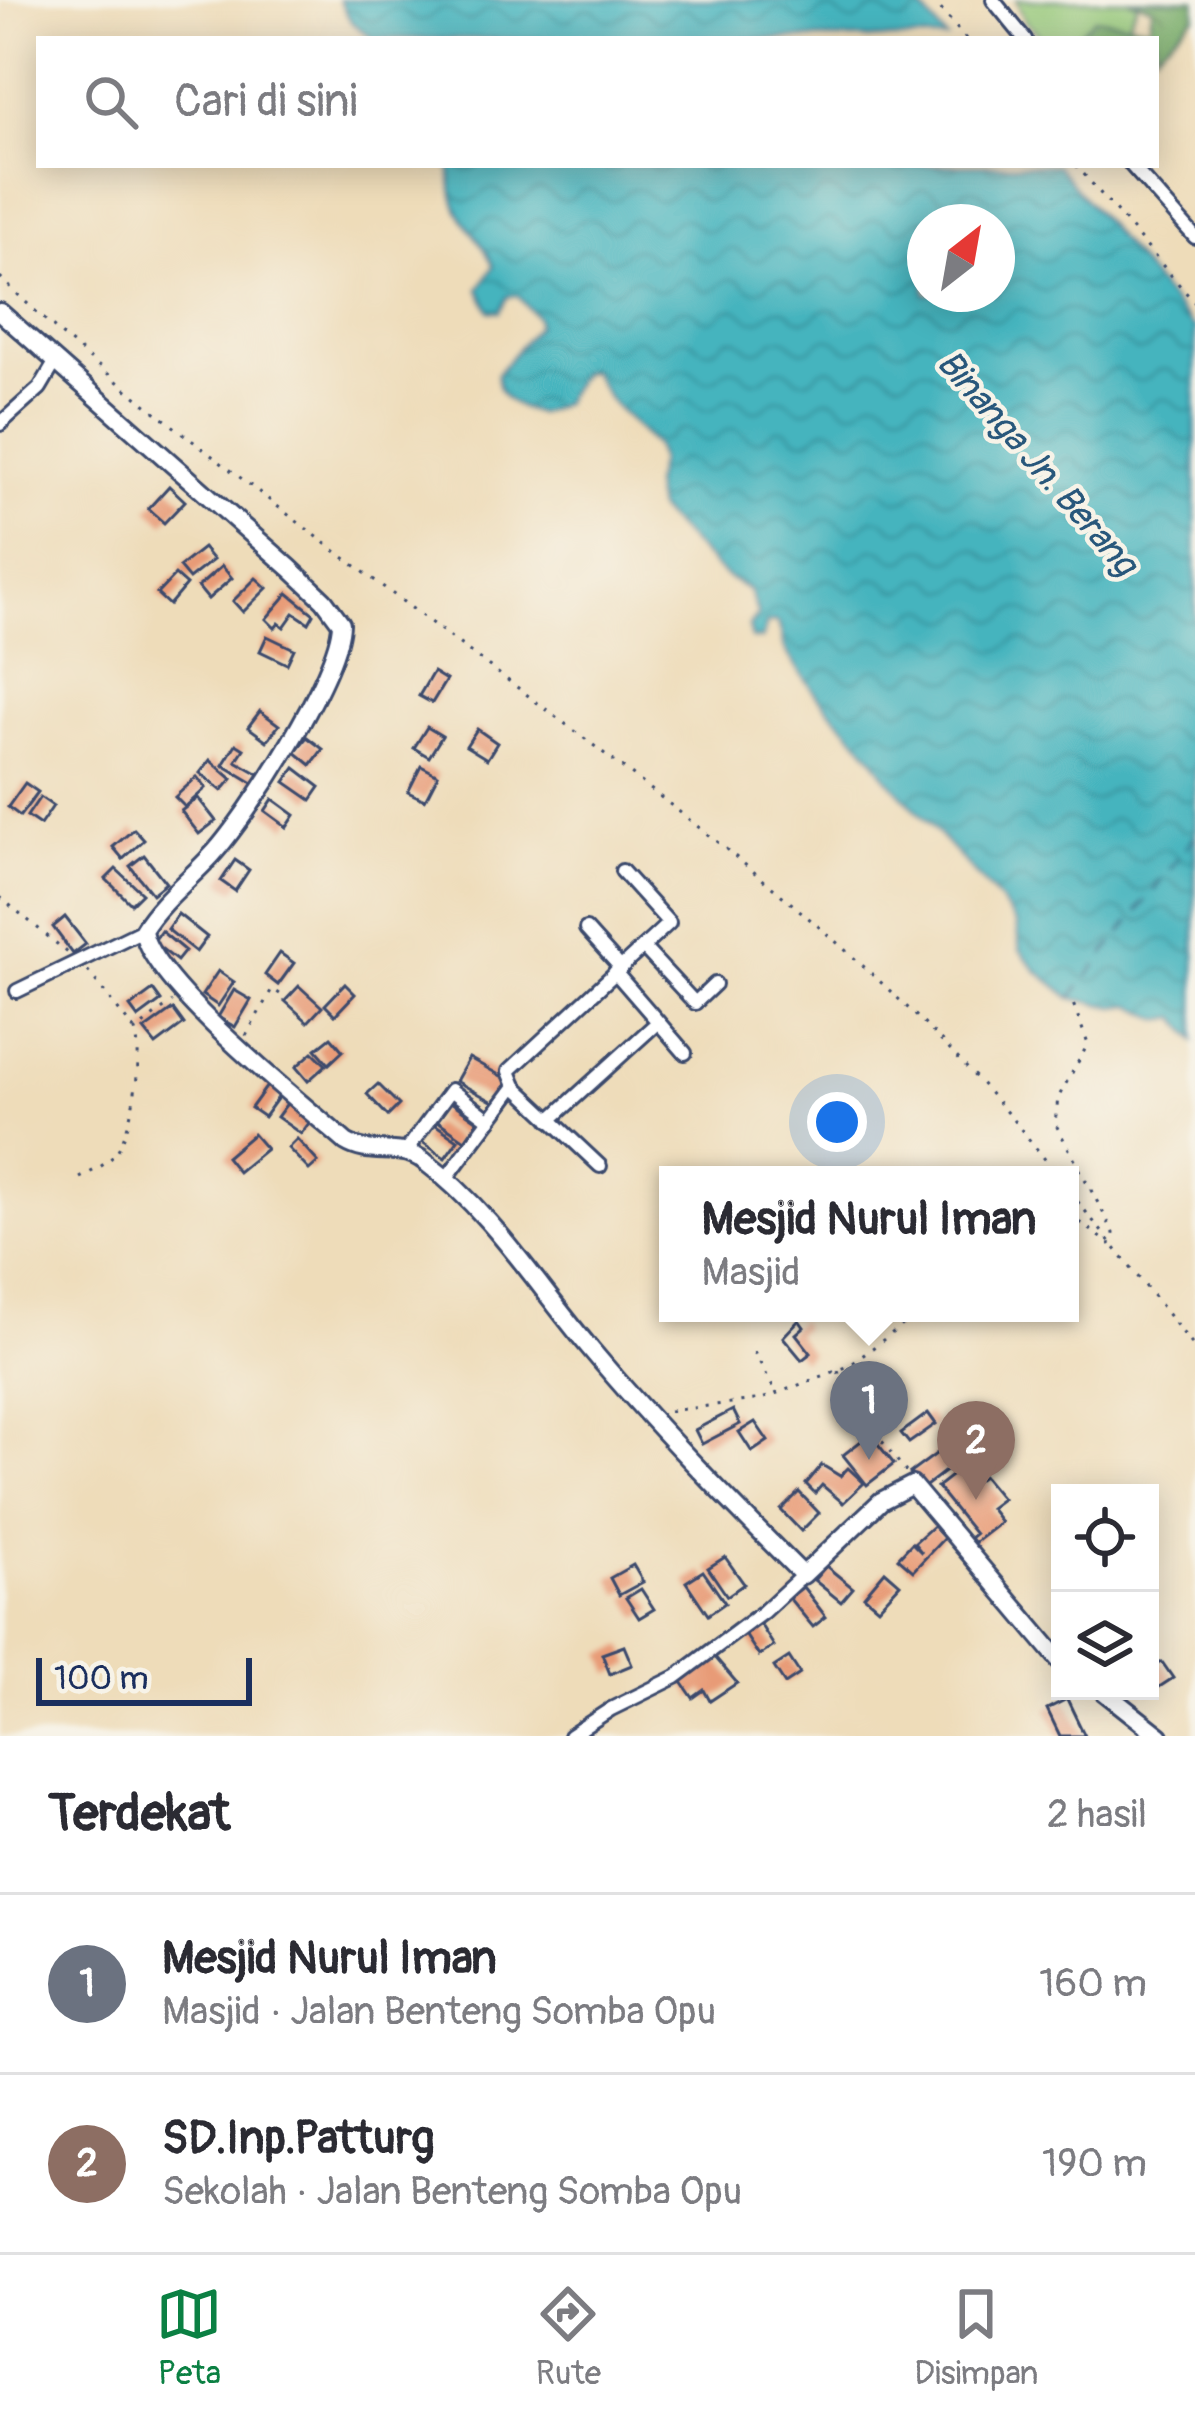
<!DOCTYPE html>
<html lang="id">
<head>
<meta charset="utf-8">
<style>
  :root { --surface:#fff; --page:#f2f2f3; --text:#2b2b33; --muted:#7c7c81; --line:#e1e1e2; --accent:#0b8043 }
  body { margin:0; font-family:Pangolin,sans-serif; background:var(--page); color:var(--text) }
  .controls { position:absolute; right:36px; bottom:36px; display:grid; overflow:hidden; border-radius:0px; box-shadow:0 6px 30px #0003 }
  .controls button { width:108px; height:108px; display:grid; place-items:center; padding:0; border:0; border-bottom:3px solid var(--line); background:var(--surface); color:var(--text); font:60px sans-serif }
  .compass { position:absolute; left:907px; top:204px; width:108px; height:108px; border-radius:50%; background:var(--surface); box-shadow:0 6px 30px #0003; rotate:31deg }
  .scale { position:absolute; left:36px; bottom:30px; width:216px; box-sizing:border-box; padding-left:12px; border:6px solid #1b2f5e; border-top:0; font-size:33px; line-height:42px; white-space:nowrap; color:#1b2f5e; -webkit-text-stroke:9px #f7f3e8; paint-order:stroke }
  .you { position:absolute; left:837px; top:1122px; width:42px; height:42px; margin:-30px; border:9px solid #fff; border-radius:50%; background:#1a73e8; box-shadow:0 0 0 18px #1a73e833 }
  .badge { display:grid; place-items:center; width:78px; height:78px; border-radius:50%; background:var(--accent); color:#fff; font-size:39px; font-weight:700 }
  .pin { position:absolute; translate:-50% -99px; filter:drop-shadow(0 3px 6px #0008) }
  .pin::after { content:''; position:absolute; top:63px; width:42px; height:36px; background:inherit; clip-path:polygon(0 0,100% 0,50% 100%) }
  .popup { position:absolute; left:659px; top:1166px; width:420px; height:156px; box-sizing:border-box; display:grid; place-content:center; border-radius:0px; background:var(--surface); filter:drop-shadow(0 3px 9px #0005); font-size:39px; white-space:nowrap; color:var(--muted) }
  .popup b { font-size:45px; color:var(--text) }
  .popup::after { content:''; position:absolute; left:50%; top:100%; margin-left:-24px; border:24px solid transparent; border-top-color:var(--surface) }
  .list { margin:0; padding:0; list-style:none }
  h2 { display:flex; justify-content:space-between; align-items:center; height:156px; margin:0; padding:0 48px; font-size:51px }
  h2 small { font-size:39px; font-weight:400; color:var(--muted) }
  .list li { display:grid; grid-template-columns:78px 1fr auto; gap:36px; align-items:center; box-sizing:border-box; height:180px; padding:0 48px; border-top:3px solid var(--line) }
  .list b { display:block; font-size:45px; white-space:nowrap }
  .list p { margin:0; font-size:39px; white-space:nowrap; color:var(--muted) }
  .list em { font-size:39px; font-style:normal; color:var(--muted) }
  .icon { flex:none; width:66px; height:66px; fill:none; stroke:currentColor; stroke-width:2; stroke-linecap:round; stroke-linejoin:round }
  .map { position:relative; flex:none; width:1195px; height:1736px; overflow:hidden }
  .search { position:absolute; background:var(--surface); box-shadow:0 6px 30px #0003; left:36px; right:36px; top:36px; height:132px; display:flex; align-items:center; gap:30px; box-sizing:border-box; padding:0 42px; border-radius:0px; color:var(--muted); font-size:45px }
  .sheet { height:516px; background:var(--surface) }
  nav { display:flex; justify-content:space-around; align-items:center; box-sizing:border-box; height:168px; border-top:3px solid var(--line); background:var(--surface); font-size:33px; color:var(--muted) }
  nav a { display:grid; justify-items:center; gap:6px }
  nav .on { color:var(--accent) }
  .map>svg:first-child { display:block }
  .green { fill:#95c879; stroke:#587c6c; stroke-width:3 }
  .forest { fill:url(#forest-crowns); stroke:#4a6e64; stroke-width:3 }
  .water { fill:url(#water-waves); stroke:#30728e; stroke-width:3; fill-rule:evenodd }
  .lines { fill:none; stroke-linecap:round; stroke-linejoin:round }
  .ferry { stroke:#28577b; stroke-width:3; stroke-dasharray:15 12; stroke-linecap:butt }
  .building { fill:#e89b77 }
  .street-casing { stroke:#3b496c; stroke-width:18 }
  .secondary-casing { stroke:#3b496c; stroke-width:22 }
  .path { stroke:#3b496c; stroke-width:3; stroke-dasharray:3 9; stroke-linecap:butt }
  .street { stroke:#fff; stroke-width:12 }
  .secondary { stroke:#fff; stroke-width:16 }
  .labels { text-anchor:middle; dominant-baseline:central; stroke-width:9; stroke-linejoin:round; paint-order:stroke }
  .water-label { font-size:36px; font-style:italic; fill:#28577b; stroke:#f7f3e8 }
</style>
</head>
<body>
<div class="map">
<svg width="1195" height="1736" viewBox="0 0 1195 1736">
  <defs>
    <pattern id="forest-crowns" width="20" height="18" patternUnits="userSpaceOnUse" patternTransform="scale(3)"><rect width="20" height="18" fill="#78ac69"/><path d="M2 6a3 3 0 1 1 6 0M12 15a3 3 0 1 1 6 0" fill="none" stroke="#628c5a"/></pattern>
    <pattern id="water-waves" width="16" height="10" patternUnits="userSpaceOnUse" patternTransform="scale(3)"><rect width="16" height="10" fill="#45b4be"/><path d="M0 5q4-4 8 0t8 0" fill="none" stroke="#39939e"/></pattern>
  </defs>
  <rect width="100%" height="100%" fill="#f7f3e8"/>
  <filter id="ink" filterUnits="userSpaceOnUse"><feTurbulence type="fractalNoise" baseFrequency=".00833" numOctaves="2"/><feDisplacementMap in="SourceGraphic" scale="24" xChannelSelector="R" yChannelSelector="G"/><feConvolveMatrix kernelMatrix="1 2 1 2 8 2 1 2 1" color-interpolation-filters="sRGB"/></filter>
  <filter id="wash" filterUnits="userSpaceOnUse"><feTurbulence type="fractalNoise" baseFrequency=".004" numOctaves="4" result="noise"/><feDisplacementMap in="SourceGraphic" scale="48" xChannelSelector="R" yChannelSelector="G"/><feGaussianBlur stdDeviation="2.7" result="paint"/><feColorMatrix in="noise" values="0 0 0 0 0 0 0 0 0 0 0 0 0 0 0 0 0 1.4 0 .05"/><feComposite in="paint" operator="in"/></filter>
  <g filter="url(#wash)">
    <rect width="100%" height="100%" fill="#eedcb9"/>
    <path class="green" d="M 1016,0 L 1140,0 L 1128,24 L 1112,39 L 1044,39 L 1026,22 Z"/>
    <path class="forest" d="M 1128,0 L 1195,0 L 1195,16 L 1156,52 L 1156,39 L 1073,39 L 1095,18 L 1150,27 L 1152,7 Z"/>
    <g class="water">
      <path d="M 339,0 L 915,0 L 947,39 L 374,39 L 352,23 Z"/>
      <path d="M 451,165 L 1056,165 L 1195,329 L 1195,1040 L 1177,1017 L 1161,1020 L 1132,1005 L 1115,1007 L 1071,998 L 1036,970 L 1020,950 L 1016,924 L 1000,901 L 886,777 C 869,746 840,723 818,696 C 813,689 787,655 785,649 C 781,639 783,632 777,622 L 767,623 L 762,639 L 752,639 L 749,626 L 758,615 L 749,590 L 725,576 L 657,509 L 653,485 L 659,461 L 655,446 L 609,399 L 591,371 L 581,373 L 561,404 L 538,414 C 517,407 496,400 497,374 L 537,326 L 537,318 L 518,296 L 508,296 L 499,312 L 490,311 L 479,289 L 494,266 C 473,222 449,222 451,165 ZM 925,222 L 997,222 L 997,294 L 925,294 Z"/>
    </g>
    <g class="lines">
      <path class="ferry" d="M 1071,998 L 1195,836"/>
    </g>
    <g id="blocks">
      <g class="building">
        <path d="M 169,486 L 185,501 L 164,523 L 148,509 Z"/>
        <path d="M 203,548 L 213,560 L 189,579 L 179,567 Z"/>
        <path d="M 222,566 L 232,578 L 208,599 L 198,587 Z"/>
        <path d="M 175,575 L 186,585 L 169,605 L 157,594 Z"/>
        <path d="M 256,578 L 267,588 L 243,612 L 233,601 Z"/>
        <path d="M 288,593 L 314,614 L 309,623 L 294,613 L 284,627 L 279,623 L 275,628 L 266,619 Z"/>
        <path d="M 267,636 L 294,649 L 287,664 L 260,651 Z"/>
        <path d="M 433,672 L 446,680 L 432,703 L 419,696 Z"/>
        <path d="M 260,711 L 279,725 L 267,741 L 248,727 Z"/>
        <path d="M 427,727 L 442,736 L 429,757 L 414,748 Z"/>
        <path d="M 477,729 L 497,743 L 487,759 L 466,746 Z"/>
        <path d="M 307,737 L 323,749 L 311,765 L 295,752 Z"/>
        <path d="M 236,744 L 244,749 L 236,761 L 259,774 L 253,783 L 223,765 Z"/>
        <path d="M 210,760 L 232,779 L 222,791 L 200,773 Z"/>
        <path d="M 421,766 L 438,775 L 425,800 L 408,792 Z"/>
        <path d="M 295,768 L 320,787 L 311,800 L 285,782 Z"/>
        <path d="M 197,777 L 206,788 L 185,807 L 175,797 Z"/>
        <path d="M 25,783 L 38,792 L 20,816 L 8,807 Z"/>
        <path d="M 40,797 L 53,806 L 40,825 L 27,816 Z"/>
        <path d="M 198,798 L 216,821 L 199,834 L 181,811 Z"/>
        <path d="M 273,799 L 295,815 L 287,827 L 265,811 Z"/>
        <path d="M 134,829 L 144,840 L 123,859 L 113,847 Z"/>
        <path d="M 144,855 L 166,883 L 152,894 L 130,866 Z"/>
        <path d="M 235,860 L 249,870 L 235,891 L 221,881 Z"/>
        <path d="M 116,869 L 142,893 L 131,904 L 106,879 Z"/>
        <path d="M 178,914 L 207,937 L 196,952 L 167,929 Z"/>
        <path d="M 65,917 L 86,944 L 73,954 L 53,927 Z"/>
        <path d="M 161,931 L 185,951 L 177,961 L 153,942 Z"/>
        <path d="M 280,953 L 294,963 L 278,985 L 265,975 Z"/>
        <path d="M 218,971 L 234,982 L 218,1006 L 202,995 Z"/>
        <path d="M 345,984 L 355,994 L 335,1015 L 325,1005 Z"/>
        <path d="M 299,986 L 322,1007 L 308,1022 L 285,1001 Z"/>
        <path d="M 153,990 L 161,1001 L 138,1018 L 130,1007 Z"/>
        <path d="M 234,990 L 251,1000 L 235,1027 L 218,1017 Z"/>
        <path d="M 173,1009 L 184,1024 L 156,1045 L 144,1030 Z"/>
        <path d="M 331,1037 L 343,1051 L 329,1064 L 316,1049 Z"/>
        <path d="M 313,1052 L 326,1065 L 308,1081 L 296,1067 Z"/>
        <path d="M 469,1058 L 510,1081 L 497,1104 L 456,1081 Z"/>
        <path d="M 269,1083 L 282,1092 L 264,1117 L 251,1108 Z"/>
        <path d="M 378,1084 L 399,1105 L 388,1116 L 367,1094 Z"/>
        <path d="M 448,1100 L 478,1121 L 465,1140 L 435,1119 Z"/>
        <path d="M 288,1102 L 312,1119 L 301,1134 L 277,1117 Z"/>
        <path d="M 433,1123 L 458,1140 L 445,1158 L 421,1141 Z"/>
        <path d="M 253,1134 L 266,1149 L 238,1172 L 226,1157 Z"/>
        <path d="M 297,1139 L 318,1162 L 309,1170 L 288,1148 Z"/>
        <path d="M 799,1320 L 804,1327 L 796,1334 L 811,1353 L 802,1360 L 783,1337 Z"/>
        <path d="M 733,1410 L 740,1424 L 702,1444 L 695,1430 Z"/>
        <path d="M 928,1413 L 936,1424 L 909,1443 L 901,1433 Z"/>
        <path d="M 755,1422 L 768,1441 L 752,1452 L 739,1432 Z"/>
        <path d="M 870,1434 L 894,1464 L 867,1485 L 843,1455 Z"/>
        <path d="M 940,1451 L 952,1466 L 922,1489 L 910,1473 Z"/>
        <path d="M 822,1465 L 840,1476 L 848,1468 L 864,1483 L 843,1503 L 822,1485 L 815,1493 L 806,1484 Z"/>
        <path d="M 960,1469 L 972,1484 L 983,1476 L 1002,1499 L 990,1508 L 1001,1522 L 974,1543 L 970,1538 L 975,1534 L 937,1487 Z"/>
        <path d="M 799,1492 L 819,1513 L 801,1531 L 781,1510 Z"/>
        <path d="M 933,1526 L 944,1538 L 913,1571 L 898,1558 L 912,1543 L 922,1553 L 914,1543 Z"/>
        <path d="M 725,1557 L 744,1584 L 727,1596 L 708,1568 Z"/>
        <path d="M 633,1565 L 643,1582 L 619,1595 L 610,1578 Z"/>
        <path d="M 826,1566 L 853,1588 L 841,1602 L 814,1580 Z"/>
        <path d="M 703,1571 L 725,1603 L 708,1615 L 686,1582 Z"/>
        <path d="M 885,1571 L 900,1584 L 878,1608 L 864,1596 Z"/>
        <path d="M 803,1587 L 826,1617 L 813,1627 L 789,1598 Z"/>
        <path d="M 641,1589 L 654,1609 L 639,1618 L 626,1598 Z"/>
        <path d="M 760,1624 L 774,1646 L 759,1656 L 744,1633 Z"/>
        <path d="M 624,1646 L 632,1665 L 610,1674 L 602,1654 Z"/>
        <path d="M 714,1656 L 737,1683 L 710,1701 L 704,1690 L 693,1698 L 680,1679 Z"/>
        <path d="M 789,1657 L 800,1674 L 785,1684 L 774,1667 Z"/>
        <path d="M 1162,1662 L 1173,1678 L 1150,1693 L 1150,1669 Z"/>
        <path d="M 1067,1699 L 1079,1724 L 1085,1736 L 1060,1736 L 1047,1709 Z"/>
      </g>
    </g>
  </g>
  <g filter="url(#ink)">
    <use href="#blocks" fill-opacity="0" stroke="#3b496c" stroke-width="3"/>
    <g class="lines">
      <g class="street-casing">
        <g id="street">
          <path d="M 993,0 L 1025,39"/>
          <path d="M 1131,165 L 1195,237"/>
          <path d="M 0,424 L 40,388 L 56,361"/>
          <path d="M 586,929 L 621,968"/>
          <path d="M 643,947 L 695,1003 L 715,984"/>
          <path d="M 615,972 L 685,1053"/>
          <path d="M 17,991 L 143,930"/>
          <path d="M 515,1086 L 600,1166"/>
          <path d="M 550,1120 L 658,1022"/>
          <path d="M 406,1151 L 451,1090 L 490,1120"/>
          <path d="M 445,1180 L 515,1086 L 509,1071 L 669,923 L 622,871"/>
          <path d="M 570,1736 L 611,1709 L 676,1677 L 763,1612 L 803,1575"/>
        </g>
      </g>
      <g class="secondary-casing">
        <g id="secondary">
          <path d="M 0,312 L 290,568 L 324,600 L 341,623 C 340,674 248,816 212,855 C 189,880 161,901 143,930 C 149,982 302,1103 346,1142 C 370,1157 401,1143 424,1161 C 491,1211 536,1284 589,1347 C 656,1427 729,1501 803,1575 L 881,1501 L 912,1485 L 1060,1661"/>
          <path d="M 1103,1691 L 1160,1736"/>
        </g>
      </g>
      <g class="path">
        <path d="M 933,0 L 966,39"/>
        <path d="M 1076,165 L 1195,303"/>
        <path d="M 0,277 C 72,349 156,413 237,475 C 397,600 563,718 721,845 C 846,947 959,1045 1057,1175"/>
        <path d="M 0,897 L 68,953"/>
        <path d="M 88,971 L 134,1030"/>
        <path d="M 246,1036 L 272,989 L 280,994"/>
        <path d="M 80,1178 C 94,1170 111,1163 119,1148 C 132,1125 144,1056 135,1031 L 172,1002"/>
        <path d="M 1070,1192 L 1195,1348"/>
        <path d="M 1070,1215 L 1110,1244 L 1113,1241 L 1114,1233 L 1055,1123 L 1058,1098 L 1088,1044 L 1071,998"/>
        <path d="M 754,1352 L 776,1392"/>
        <path d="M 838,1371 L 847,1396 L 906,1472"/>
        <path d="M 669,1411 L 762,1399 L 849,1366 L 918,1313"/>
      </g>
      <use href="#street" class="street"/>
      <use href="#secondary" class="secondary"/>
    </g>
  </g>
  <g class="labels">
    <g class="water-label">
      <text transform="translate(1037 463) rotate(49)">Binanga Jn. Berang</text>
    </g>
  </g>
</svg>
<div class="controls">
<button><svg class="icon" aria-label="locate" viewBox="0 0 24 24"><circle cx="12" cy="12" r="6"/><path d="M12 2v4M12 18v4M2 12h4M18 12h4"/></svg></button>
<button><svg class="icon" aria-label="layers" viewBox="0 0 24 24"><path d="M12 4l9 5-9 5-9-5zM3 14l9 5 9-5"/></svg></button>
</div>
<svg class="compass" viewBox="-18 -18 36 36"><path d="M0-13l5 13h-10z" fill="#e53935"/><path d="M0 13l5-13h-10z" fill="#7c7c81"/></svg>
<div class="scale">100 m</div>
<div class="you"></div>
<div class="pin badge" style="left:869px;top:1460px;background:#6b7280">1</div>
<div class="popup"><b>Mesjid Nurul Iman</b>Masjid</div>
<div class="pin badge" style="left:976px;top:1500px;background:#8d6e63">2</div>
<div class="search"><svg class="icon" aria-label="search" viewBox="0 0 24 24"><circle cx="10" cy="10" r="6"/><path d="M15 15l6 6"/></svg>Cari di sini</div>
</div>
<section class="sheet">
<h2>Terdekat<small>2 hasil</small></h2>
<ul class="list">
<li><span class="badge" style="background:#6b7280">1</span><div><b>Mesjid Nurul Iman</b><p>Masjid · Jalan Benteng Somba Opu</p></div><em>160 m</em></li>
<li><span class="badge" style="background:#8d6e63">2</span><div><b>SD.Inp.Patturg</b><p>Sekolah · Jalan Benteng Somba Opu</p></div><em>190 m</em></li>
</ul>
</section>
<nav>
<a class="on"><svg class="icon" aria-label="map" viewBox="0 0 24 24"><path d="M3 6l6-2 6 2 6-2v14l-6 2-6-2-6 2zM9 4v14M15 6v14"/></svg>Peta</a>
<a><svg class="icon" aria-label="directions" viewBox="0 0 24 24"><path d="M12 3l9 9-9 9-9-9zM9 14v-3h6M13 9l2 2-2 2"/></svg>Rute</a>
<a><svg class="icon" aria-label="saved" viewBox="0 0 24 24"><path d="M7 4h10v16l-5-4-5 4z"/></svg>Disimpan</a>
</nav>
</body>
</html>
